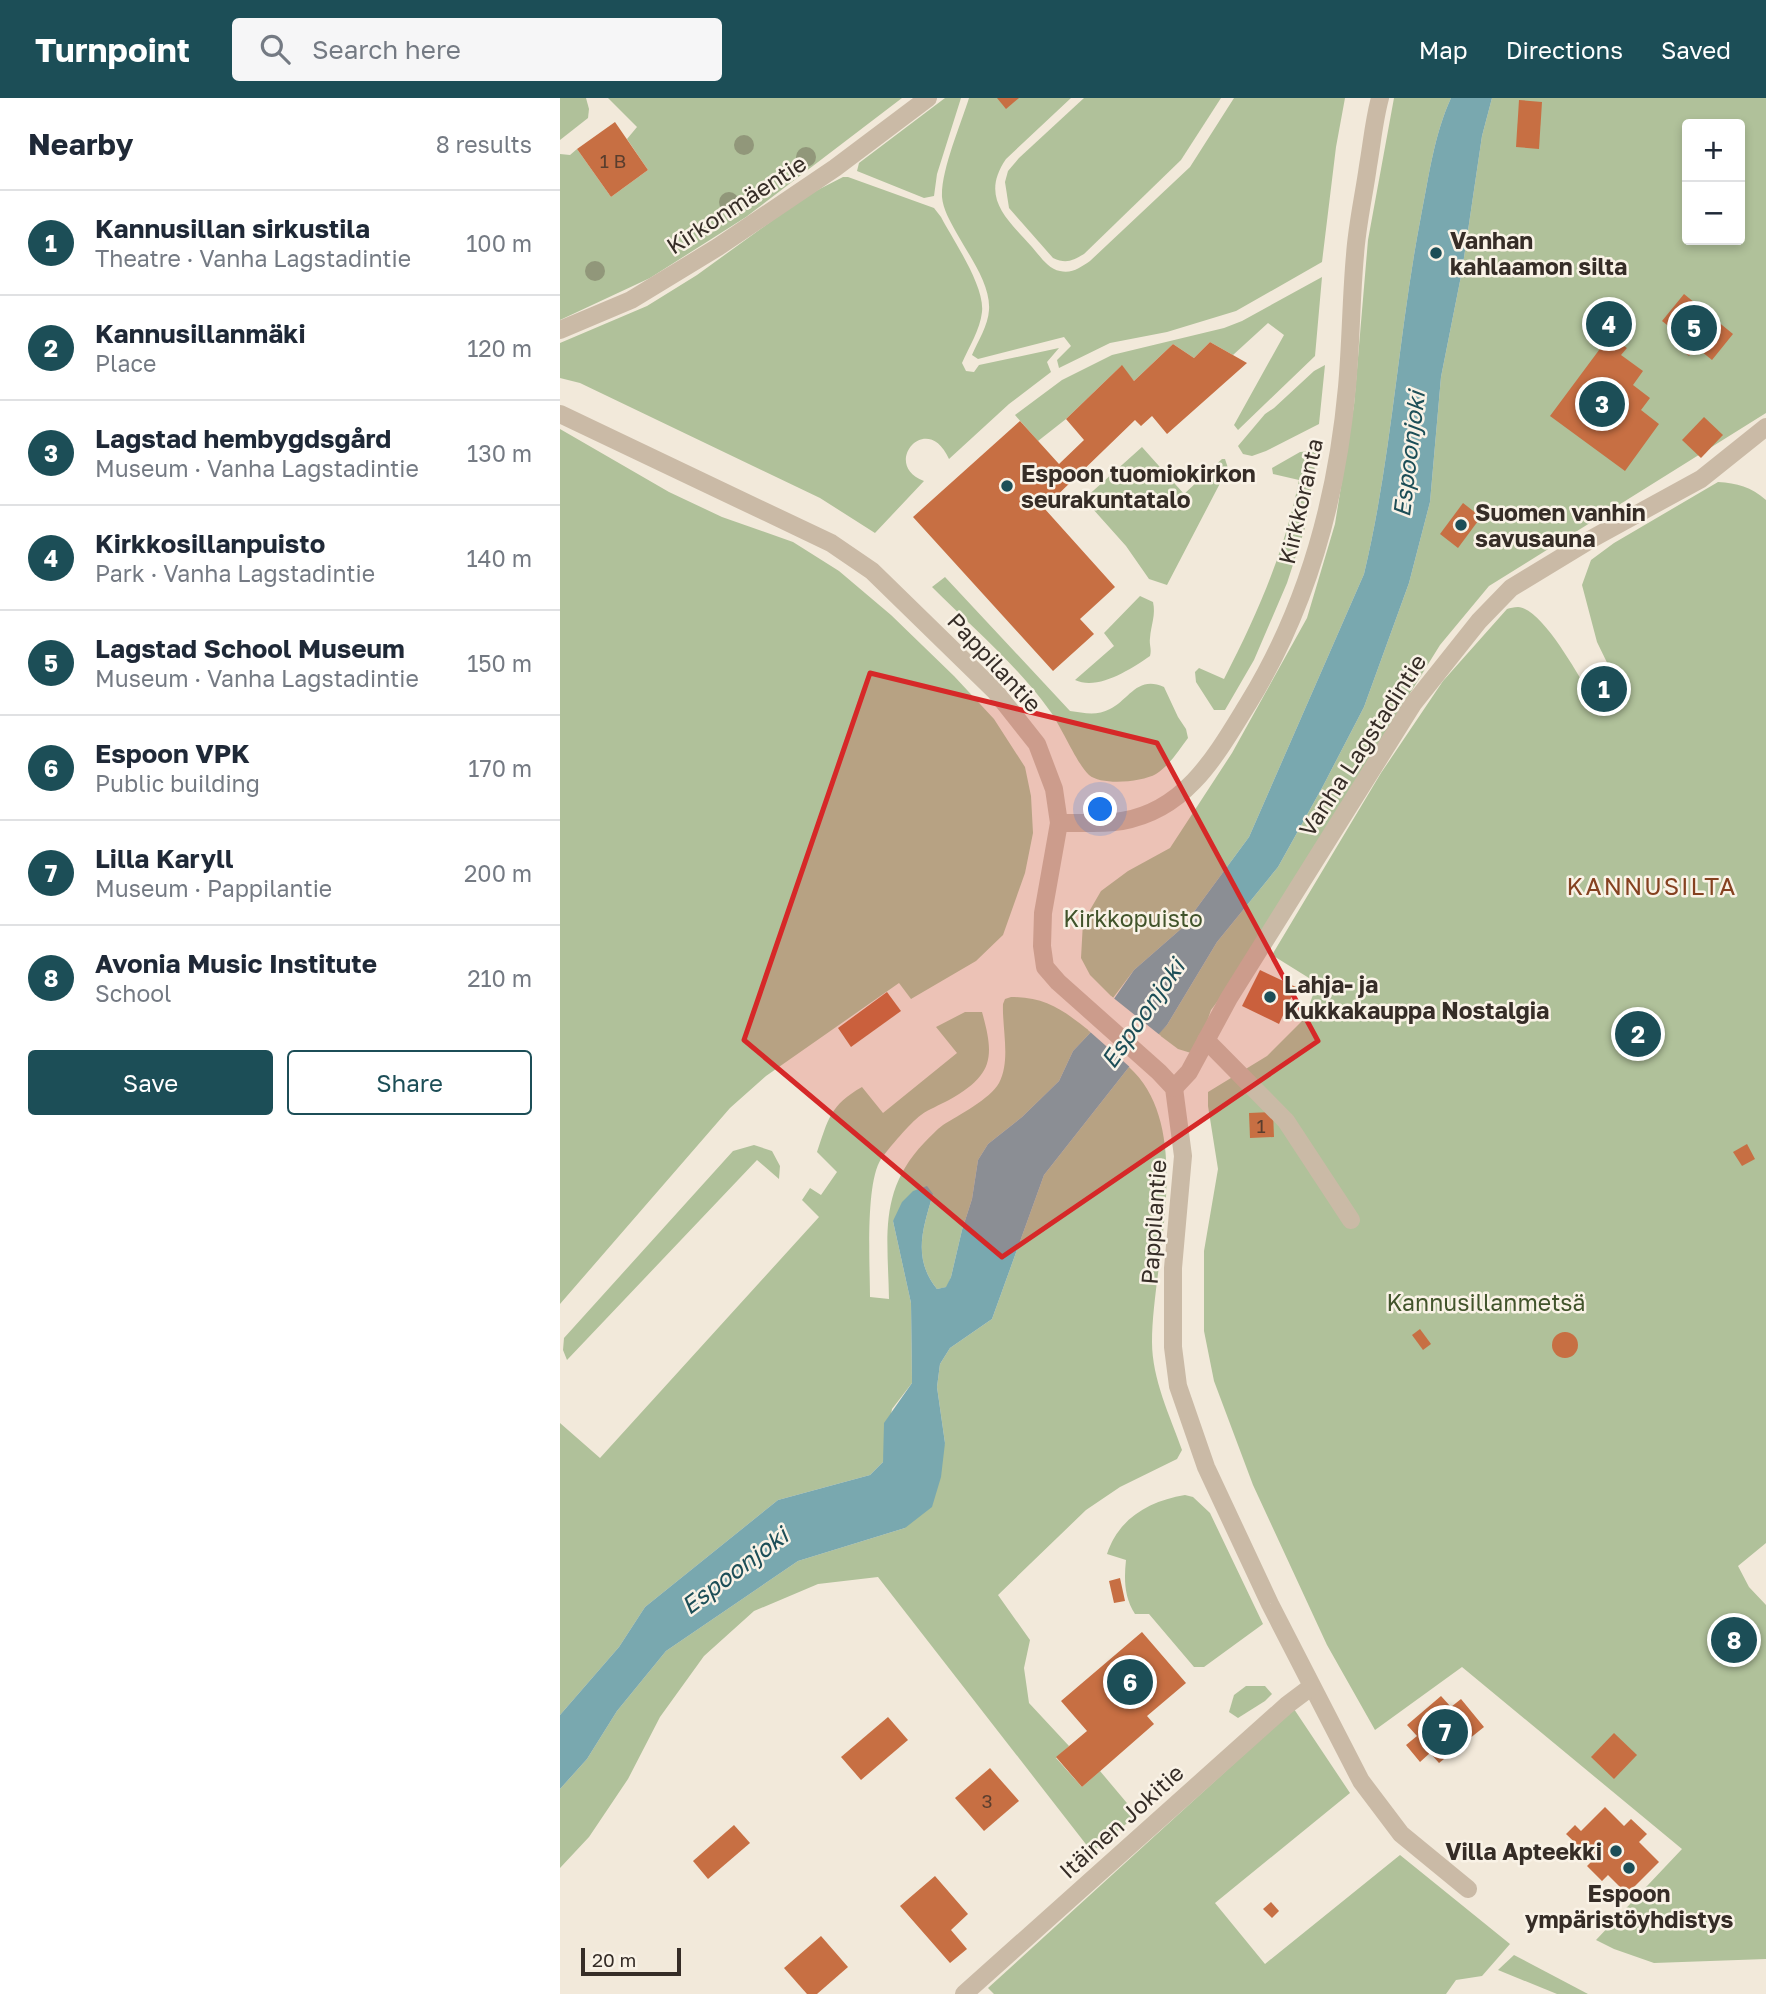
<!DOCTYPE html>
<html lang="en">
<head>
<meta charset="utf-8">
<style>
  :root { --surface:#fff; --page:#f6f6f7; --text:#1f2937; --muted:#747a83; --line:#e0e1e3; --accent:#1c4e57 }
  body { margin:0; font-family:"Golos Text",sans-serif; background:var(--page); color:var(--text) }
  .controls { position:absolute; right:21px; top:21px; display:grid; overflow:hidden; border-radius:7px; box-shadow:0 4px 10px #0003 }
  .controls button { width:63px; height:63px; display:grid; place-items:center; padding:0; border:0; border-bottom:2px solid var(--line); background:var(--surface); color:var(--text); font:35px sans-serif }
  .scale { position:absolute; left:21px; bottom:18px; width:100px; box-sizing:border-box; padding-left:7px; border:4px solid #362d27; border-top:0; font-size:19px; line-height:24px; white-space:nowrap; color:#362d27; -webkit-text-stroke:5px #f9f2e6; paint-order:stroke }
  .you { position:absolute; left:541px; top:712px; width:24px; height:24px; margin:-18px; border:5px solid #fff; border-radius:50%; background:#1a73e8; box-shadow:0 0 0 10px #1a73e833 }
  .badge { display:grid; place-items:center; width:46px; height:46px; border-radius:50%; background:var(--accent); color:#fff; font-size:23px; font-weight:700 }
  .pin { position:absolute; translate:-50% -50%; border:4px solid #fff; box-shadow:0 2px 7px #0006 }
  .list { margin:0; padding:0; list-style:none }
  h2 { display:flex; justify-content:space-between; align-items:center; height:91px; margin:0; padding:0 28px; font-size:30px }
  h2 small { font-size:23px; font-weight:400; color:var(--muted) }
  .list li { display:grid; grid-template-columns:46px 1fr auto; gap:21px; align-items:center; box-sizing:border-box; height:105px; padding:0 28px; border-top:2px solid var(--line) }
  .list b { display:block; font-size:26px; white-space:nowrap }
  .list p { margin:0; font-size:23px; white-space:nowrap; color:var(--muted) }
  .list em { font-size:23px; font-style:normal; color:var(--muted) }
  .actions { display:flex; gap:14px; padding:21px 28px }
  .actions a { flex:1; padding:16px 0; border:2px solid var(--accent); border-radius:7px; text-align:center; font-size:24px; color:var(--accent) }
  .actions .main { background:var(--accent); color:#fff }
  .icon { flex:none; width:38px; height:38px; fill:none; stroke:currentColor; stroke-width:2; stroke-linecap:round; stroke-linejoin:round }
  .map { position:relative; flex:none; width:1206px; height:1896px; overflow:hidden }
  header { display:flex; align-items:center; gap:42px; box-sizing:border-box; height:98px; padding:0 35px; background:var(--accent); color:#fff }
  header strong { font-size:33px }
  nav { display:flex; gap:38px; margin-inline-start:auto; font-size:24px }
  .search { width:490px; height:63px; background:var(--page); display:flex; align-items:center; gap:18px; box-sizing:border-box; padding:0 24px; border-radius:7px; color:var(--muted); font-size:26px }
  main { display:flex }
  aside { flex:1; background:var(--surface) }
  .map>svg:first-child { display:block }
  .green { fill:#b0c19a; fill-rule:evenodd }
  .water { fill:#79a8af }
  .pier { fill:#f2e9da }
  .building { fill:#c76f43 }
  .lines { fill:none; stroke-linecap:round; stroke-linejoin:round }
  .street { stroke:#cabaa6; stroke-width:18 }
  .tree { fill:#91977a }
  .marked { fill:#d62828; fill-opacity:0.2; stroke:#d62828; stroke-width:5; stroke-linejoin:round }
  .poi-dot { fill:#1c4e57; stroke:#f9f2e6; stroke-width:2.5 }
  .labels { text-anchor:middle; dominant-baseline:central; stroke-width:5; stroke-linejoin:round; paint-order:stroke }
  .number-label { font-size:19px; fill:#5a3e2e }
  .street-label { font-size:23px; fill:#362d27; stroke:#f9f2e6 }
  .poi-label { font-size:23px; font-weight:bold; fill:#362d27; stroke:#f9f2e6; text-anchor:start }
  .park-label { font-size:23px; fill:#41542b; stroke:#f9f2e6 }
  .water-label { font-size:24px; font-style:italic; fill:#1c4e57; stroke:#f9f2e6 }
  .neighbourhood-label { font-size:24px; letter-spacing:2px; fill:#854120; stroke:#f9f2e6 }
</style>
</head>
<body>
<header>
<strong>Turnpoint</strong>
<div class="search"><svg class="icon" aria-label="search" viewBox="0 0 24 24"><circle cx="10" cy="10" r="6"/><path d="M15 15l6 6"/></svg>Search here</div>
<nav><a>Map</a><a>Directions</a><a>Saved</a></nav>
</header>
<main>
<aside>
<h2>Nearby<small>8 results</small></h2>
<ul class="list">
<li><span class="badge">1</span><div><b>Kannusillan sirkustila</b><p>Theatre · Vanha Lagstadintie</p></div><em>100 m</em></li>
<li><span class="badge">2</span><div><b>Kannusillanmäki</b><p>Place</p></div><em>120 m</em></li>
<li><span class="badge">3</span><div><b>Lagstad hembygdsgård</b><p>Museum · Vanha Lagstadintie</p></div><em>130 m</em></li>
<li><span class="badge">4</span><div><b>Kirkkosillanpuisto</b><p>Park · Vanha Lagstadintie</p></div><em>140 m</em></li>
<li><span class="badge">5</span><div><b>Lagstad School Museum</b><p>Museum · Vanha Lagstadintie</p></div><em>150 m</em></li>
<li><span class="badge">6</span><div><b>Espoon VPK</b><p>Public building</p></div><em>170 m</em></li>
<li><span class="badge">7</span><div><b>Lilla Karyll</b><p>Museum · Pappilantie</p></div><em>200 m</em></li>
<li><span class="badge">8</span><div><b>Avonia Music Institute</b><p>School</p></div><em>210 m</em></li>
</ul>
<div class="actions"><a class="main">Save</a><a>Share</a></div>
</aside>
<div class="map">
<svg width="1206" height="1896" viewBox="0 0 1206 1896">
  <rect width="100%" height="100%" fill="#f2e9da"/>
  <g class="green">
    <path d="M 0,0 L 26,0 L 29,11 L 28,20 L 0,42 Z"/>
    <path d="M 48,0 L 342,0 L 186,119 L 90,180 L 0,222 L 0,56 L 10,57 L 17,51 L 51,99 L 88,72 L 67,41 L 77,29 Z"/>
    <path d="M 385,0 L 401,0 L 377,76 L 374,98 L 364,100 L 297,73 L 299,65 Z"/>
    <path d="M 409,0 L 511,0 L 446,61 C 420,99 446,120 472,149 C 480,158 488,171 500,173 C 512,176 521,169 530,163 L 630,69 L 674,0 L 785,0 L 776,49 L 762,164 L 676,213 L 607,234 L 550,245 L 499,270 L 497,262 L 511,248 L 504,239 L 418,261 L 412,257 C 418,243 428,228 429,212 C 431,186 408,156 396,134 C 390,123 383,111 382,99 C 381,72 401,26 409,0 Z"/>
    <path d="M 524,0 L 661,0 L 621,62 L 524,156 C 512,163 506,166 493,160 L 449,110 L 445,84 L 448,73 L 459,60 Z"/>
    <path d="M 834,0 L 891,0 C 874,37 869,78 861,118 C 838,237 832,359 804,476 L 689,739 L 622,830 L 574,872 L 553,900 L 530,877 L 521,860 L 523,824 L 541,793 L 568,773 L 610,750 L 672,655 L 747,520 L 775,426 L 794,307 L 808,142 Z"/>
    <path d="M 932,0 L 1206,0 L 1206,315 L 929,488 L 880,547 L 666,892 L 651,912 L 640,944 L 631,955 L 618,951 L 598,936 L 607,927 L 657,844 L 718,769 L 763,688 L 804,609 L 849,485 L 870,404 L 881,279 L 902,173 L 922,38 ZM 1127,26 L 1180,26 L 1180,142 L 1127,142 Z"/>
    <path d="M 283,79 L 288,79 L 374,110 L 381,119 C 393,142 425,188 422,214 C 420,232 409,249 402,265 L 406,273 L 414,274 L 419,267 L 499,250 L 487,264 L 491,274 L 449,306 L 389,361 C 367,311 320,367 364,383 L 315,435 L 260,400 L 20,285 L 0,280 L 0,245 L 87,208 L 137,177 L 246,98 Z"/>
    <path d="M 762,179 L 755,258 L 678,332 L 674,327 L 724,237 L 708,225 L 673,257 L 650,244 L 634,260 L 613,246 L 574,283 L 561,268 L 506,321 L 478,343 L 455,317 L 502,282 L 552,257 L 664,230 L 682,223 Z"/>
    <path d="M 765,267 L 759,326 L 706,353 L 692,358 L 683,356 L 678,348 L 705,316 L 714,310 L 754,273 Z"/>
    <path d="M 0,331 L 109,394 L 162,419 L 233,444 L 279,473 L 331,517 L 394,578 L 434,621 L 465,669 L 471,698 L 473,735 L 465,775 L 443,837 L 416,863 L 351,901 L 339,885 L 206,978 L 170,1010 L 0,1206 Z"/>
    <path d="M 582,349 L 624,396 L 662,361 L 665,361 L 668,370 L 607,487 L 589,481 L 566,448 L 524,401 Z"/>
    <path d="M 751,353 L 757,355 L 745,430 L 727,485 L 694,562 L 665,612 L 654,612 L 636,584 L 635,574 L 639,570 L 664,581 C 697,517 725,453 739,382 L 713,376 L 712,370 L 740,354 Z"/>
    <path d="M 1158,384 C 1177,385 1191,389 1206,402 L 1206,1445 L 1178,1468 L 1189,1489 L 1206,1507 L 1206,1861 L 1094,1865 L 1054,1851 L 1036,1842 L 1122,1751 L 902,1569 L 815,1632 L 767,1547 L 693,1387 L 654,1283 L 644,1233 L 644,1153 L 658,1071 L 648,1008 L 648,994 L 707,958 L 745,920 L 757,885 L 712,857 L 821,675 L 883,583 L 947,511 C 950,510 954,509 958,509 C 981,510 1015,572 1027,591 L 1054,579 L 1037,544 L 1022,487 L 1031,462 L 1054,445 Z"/>
    <path d="M 385,479 L 510,613 C 524,615 537,618 550,611 C 569,602 577,577 604,589 L 618,619 L 626,631 L 628,640 C 619,652 609,668 596,676 C 582,684 542,688 529,677 C 517,666 501,628 490,613 C 457,567 412,529 372,489 Z"/>
    <path d="M 580,498 L 593,504 C 596,517 591,527 590,540 C 589,547 592,551 590,558 C 571,571 538,593 515,582 L 554,548 L 544,535 Z"/>
    <path d="M 451,899 C 487,899 504,913 531,934 L 513,953 L 499,983 L 462,1019 L 428,1046 L 418,1062 L 412,1101 L 402,1132 L 391,1179 L 387,1189 L 377,1191 C 352,1160 363,1130 373,1096 L 333,1123 L 351,1205 L 352,1285 L 332,1311 L 323,1364 L 310,1377 L 218,1402 L 85,1509 L 59,1549 L 0,1617 L 0,1325 L 40,1360 L 259,1119 L 242,1102 L 250,1090 L 261,1097 L 277,1074 L 257,1054 C 268,1022 270,1007 302,989 L 323,1015 L 397,955 L 376,929 L 405,914 L 422,914 C 435,960 433,977 389,1002 C 380,1007 369,1011 361,1017 C 349,1026 330,1049 321,1061 C 305,1086 310,1168 310,1199 L 329,1201 C 328,1141 318,1093 364,1045 C 370,1039 376,1032 383,1027 C 399,1017 430,1001 439,985 C 451,962 442,931 443,906 L 445,901 Z"/>
    <path d="M 569,969 C 637,1031 592,1164 592,1244 C 592,1281 610,1318 622,1352 L 617,1361 L 560,1389 L 526,1412 L 438,1497 L 470,1542 L 464,1570 L 469,1605 L 509,1648 L 496,1660 L 522,1689 L 540,1673 L 577,1717 L 532,1754 L 318,1479 L 258,1486 L 194,1513 L 144,1558 L 100,1619 L 68,1681 L 29,1739 L 0,1770 L 0,1691 L 27,1661 L 57,1613 L 106,1553 L 238,1463 L 345,1430 L 385,1345 L 377,1289 L 380,1266 L 390,1250 L 432,1221 L 484,1077 Z"/>
    <path d="M 194,1047 L 212,1053 L 220,1068 L 219,1081 L 197,1062 L 7,1262 L 3,1252 L 4,1240 L 173,1053 Z"/>
    <path d="M 625,1397 L 633,1399 L 650,1415 L 703,1526 L 644,1569 L 634,1569 L 589,1516 L 575,1516 C 564,1499 564,1481 566,1462 L 547,1456 C 559,1420 589,1403 625,1397 Z"/>
    <path d="M 686,1588 L 705,1588 L 712,1596 L 705,1603 L 678,1620 L 669,1614 L 674,1597 Z"/>
    <path d="M 734,1611 L 790,1695 L 655,1805 L 705,1866 L 840,1757 L 950,1846 L 922,1878 L 896,1882 L 886,1896 L 434,1896 L 428,1890 Z"/>
    <path d="M 954,1857 L 1028,1896 L 997,1896 L 938,1872 Z"/>
  </g>
  <path class="water" d="M 891,0 L 932,0 L 922,38 L 902,173 L 881,279 L 870,404 L 849,485 L 804,609 L 763,688 L 718,769 L 657,844 L 607,927 L 569,969 L 484,1077 L 432,1221 L 390,1250 L 380,1266 L 377,1289 L 385,1345 L 381,1379 L 372,1409 L 345,1430 L 238,1463 L 106,1553 L 57,1613 L 27,1661 L 0,1691 L 0,1617 L 59,1549 L 85,1509 L 218,1402 L 310,1377 L 323,1364 L 324,1325 L 352,1285 L 351,1205 L 333,1123 L 342,1104 L 353,1093 L 367,1088 L 373,1096 C 363,1130 352,1160 377,1191 L 386,1189 L 391,1179 L 402,1132 L 412,1101 L 418,1062 L 428,1046 L 462,1019 L 499,983 L 513,953 L 531,934 L 574,872 L 622,830 L 689,739 L 804,476 C 832,359 838,237 861,118 C 869,78 874,37 891,0 Z"/>
  <path class="pier" d="M 551,898 L 601,938 L 572,971 L 528,932 Z"/>
  <g class="building">
    <path d="M 437,0 L 459,0 L 446,11 Z"/>
    <path d="M 959,2 L 982,4 L 979,51 L 956,49 Z"/>
    <path d="M 55,24 L 88,72 L 51,99 L 17,51 Z"/>
    <path d="M 1124,196 L 1173,236 L 1152,262 L 1136,249 L 1129,258 L 1113,245 L 1120,237 L 1102,223 Z"/>
    <path d="M 1057,243 L 1067,250 L 1061,257 L 1083,273 L 1073,287 L 1090,300 L 1081,312 L 1099,326 L 1065,373 L 990,318 L 1045,244 L 1052,249 Z"/>
    <path d="M 650,244 L 687,265 L 607,336 L 592,318 L 581,328 L 575,322 L 484,410 L 555,489 L 520,521 L 534,536 L 493,573 L 353,419 L 460,323 L 499,366 L 524,342 L 506,321 L 562,267 L 574,283 L 613,246 L 634,260 Z"/>
    <path d="M 1144,319 L 1163,337 L 1141,360 L 1122,342 Z"/>
    <path d="M 903,405 L 921,419 L 898,450 L 880,436 Z"/>
    <path d="M 700,872 L 736,889 L 719,926 L 682,908 Z"/>
    <path d="M 327,894 L 341,913 L 291,949 L 278,930 Z"/>
    <path d="M 713,1014 L 714,1039 L 690,1040 L 689,1015 Z"/>
    <path d="M 1187,1046 L 1195,1061 L 1182,1068 L 1173,1054 Z"/>
    <path d="M 860,1231 L 871,1246 L 863,1252 L 852,1237 Z"/>
    <circle cx="1005" cy="1247" r="13"/>
    <path d="M 560,1480 L 565,1503 L 554,1505 L 549,1483 Z"/>
    <path d="M 582,1534 L 626,1585 L 587,1618 L 594,1626 L 522,1689 L 496,1659 L 527,1633 L 501,1603 Z"/>
    <path d="M 881,1598 L 891,1609 L 901,1601 L 924,1629 L 879,1665 L 870,1655 L 860,1664 L 846,1647 L 857,1638 L 847,1627 Z"/>
    <path d="M 328,1619 L 348,1642 L 301,1682 L 281,1659 Z"/>
    <path d="M 1054,1635 L 1077,1657 L 1054,1681 L 1031,1659 Z"/>
    <path d="M 430,1670 L 459,1703 L 424,1733 L 395,1700 Z"/>
    <path d="M 1045,1709 L 1064,1728 L 1071,1721 L 1087,1736 L 1079,1744 L 1099,1764 L 1067,1796 L 1048,1777 L 1042,1783 L 1027,1768 L 1033,1762 L 1006,1736 L 1015,1727 L 1021,1733 Z"/>
    <path d="M 174,1727 L 190,1745 L 148,1781 L 133,1763 Z"/>
    <path d="M 375,1778 L 408,1816 L 391,1832 L 407,1851 L 390,1865 L 340,1808 Z"/>
    <path d="M 711,1804 L 719,1813 L 712,1820 L 703,1811 Z"/>
    <path d="M 261,1838 L 288,1869 L 257,1896 L 247,1896 L 224,1870 Z"/>
  </g>
  <g class="lines">
    <g class="street">
      <path d="M 0,232 L 71,202 L 158,149 L 275,70 L 368,0"/>
      <path d="M 0,316 L 271,445 L 312,473 L 435,593 L 477,646 L 494,691 L 499,725 L 483,815 L 482,848 L 485,869 L 498,884 L 599,974 L 614,990 L 623,1058 L 613,1170 L 613,1249 L 618,1288 L 646,1369 L 710,1506 L 801,1683 L 841,1736 L 908,1791"/>
      <path d="M 499,725 C 520,725 542,726 562,723 C 627,712 657,656 689,604 C 747,509 777,400 787,289 C 791,245 791,201 795,157 C 797,127 804,97 808,68 C 812,45 814,22 820,0"/>
      <path d="M 646,942 L 726,1023 L 791,1122"/>
      <path d="M 614,990 L 629,974 L 669,900 L 853,606 L 919,523 L 951,490 L 1035,439 L 1141,381 L 1206,329"/>
      <path d="M 404,1896 L 727,1607 L 751,1589"/>
    </g>
  </g>
  <g class="tree">
    <circle cx="184" cy="47" r="10"/>
    <circle cx="246" cy="59" r="10"/>
    <circle cx="169" cy="104" r="10"/>
    <circle cx="35" cy="173" r="10"/>
  </g>
  <path class="marked" d="M 310,575 L 597,645 L 758,943 L 442,1159 L 184,942 Z"/>
  <g class="poi-dot">
    <circle cx="876" cy="155" r="7"/>
    <circle cx="447" cy="388" r="7"/>
    <circle cx="901" cy="427" r="7"/>
    <circle cx="710" cy="899" r="7"/>
    <circle cx="1056" cy="1753" r="7"/>
    <circle cx="1069" cy="1770" r="7"/>
  </g>
  <g class="labels">
    <g class="number-label">
      <text x="53" y="62">1 B</text>
      <text x="701" y="1027">1</text>
      <text x="427" y="1702">3</text>
    </g>
    <g class="street-label">
      <text transform="translate(176 106) rotate(-33)">Kirkonmäentie</text>
      <text transform="translate(740 403) rotate(-77)">Kirkkoranta</text>
      <text transform="translate(435 564) rotate(47)">Pappilantie</text>
      <text transform="translate(802 647) rotate(-57)">Vanha Lagstadintie</text>
      <text transform="translate(593 1124) rotate(-86)">Pappilantie</text>
      <text transform="translate(561 1723) rotate(-42)">Itäinen Jokitie</text>
    </g>
    <g class="poi-label">
      <text x="890" y="142">Vanhan<tspan x="890" dy="26">kahlaamon silta</tspan></text>
      <text x="461" y="375">Espoon tuomiokirkon<tspan x="461" dy="26">seurakuntatalo</tspan></text>
      <text x="915" y="414">Suomen vanhin<tspan x="915" dy="26">savusauna</tspan></text>
      <text x="724" y="886">Lahja- ja<tspan x="724" dy="26">Kukkakauppa Nostalgia</tspan></text>
      <text x="1042" y="1753" text-anchor="end">Villa Apteekki</text>
      <text x="1069" y="1795" text-anchor="middle">Espoon<tspan x="1069" dy="26">ympäristöyhdistys</tspan></text>
    </g>
    <g class="park-label">
      <text x="573" y="820">Kirkkopuisto</text>
      <text x="926" y="1204">Kannusillanmetsä</text>
    </g>
    <g class="water-label">
      <text transform="translate(848 356) rotate(-83)">Espoonjoki</text>
      <text transform="translate(582 915) rotate(-55)">Espoonjoki</text>
      <text transform="translate(174 1472) rotate(-37)">Espoonjoki</text>
    </g>
    <g class="neighbourhood-label">
      <text x="1092" y="787">KANNUSILTA</text>
    </g>
  </g>
</svg>
<div class="controls">
<button>+</button>
<button>−</button>
</div>
<div class="scale">20 m</div>
<div class="you"></div>
<div class="pin badge" style="left:1044px;top:591px">1</div>
<div class="pin badge" style="left:1078px;top:936px">2</div>
<div class="pin badge" style="left:1042px;top:306px">3</div>
<div class="pin badge" style="left:1049px;top:226px">4</div>
<div class="pin badge" style="left:1134px;top:230px">5</div>
<div class="pin badge" style="left:570px;top:1584px">6</div>
<div class="pin badge" style="left:885px;top:1634px">7</div>
<div class="pin badge" style="left:1174px;top:1542px">8</div>
</div>
</main>
</body>
</html>
